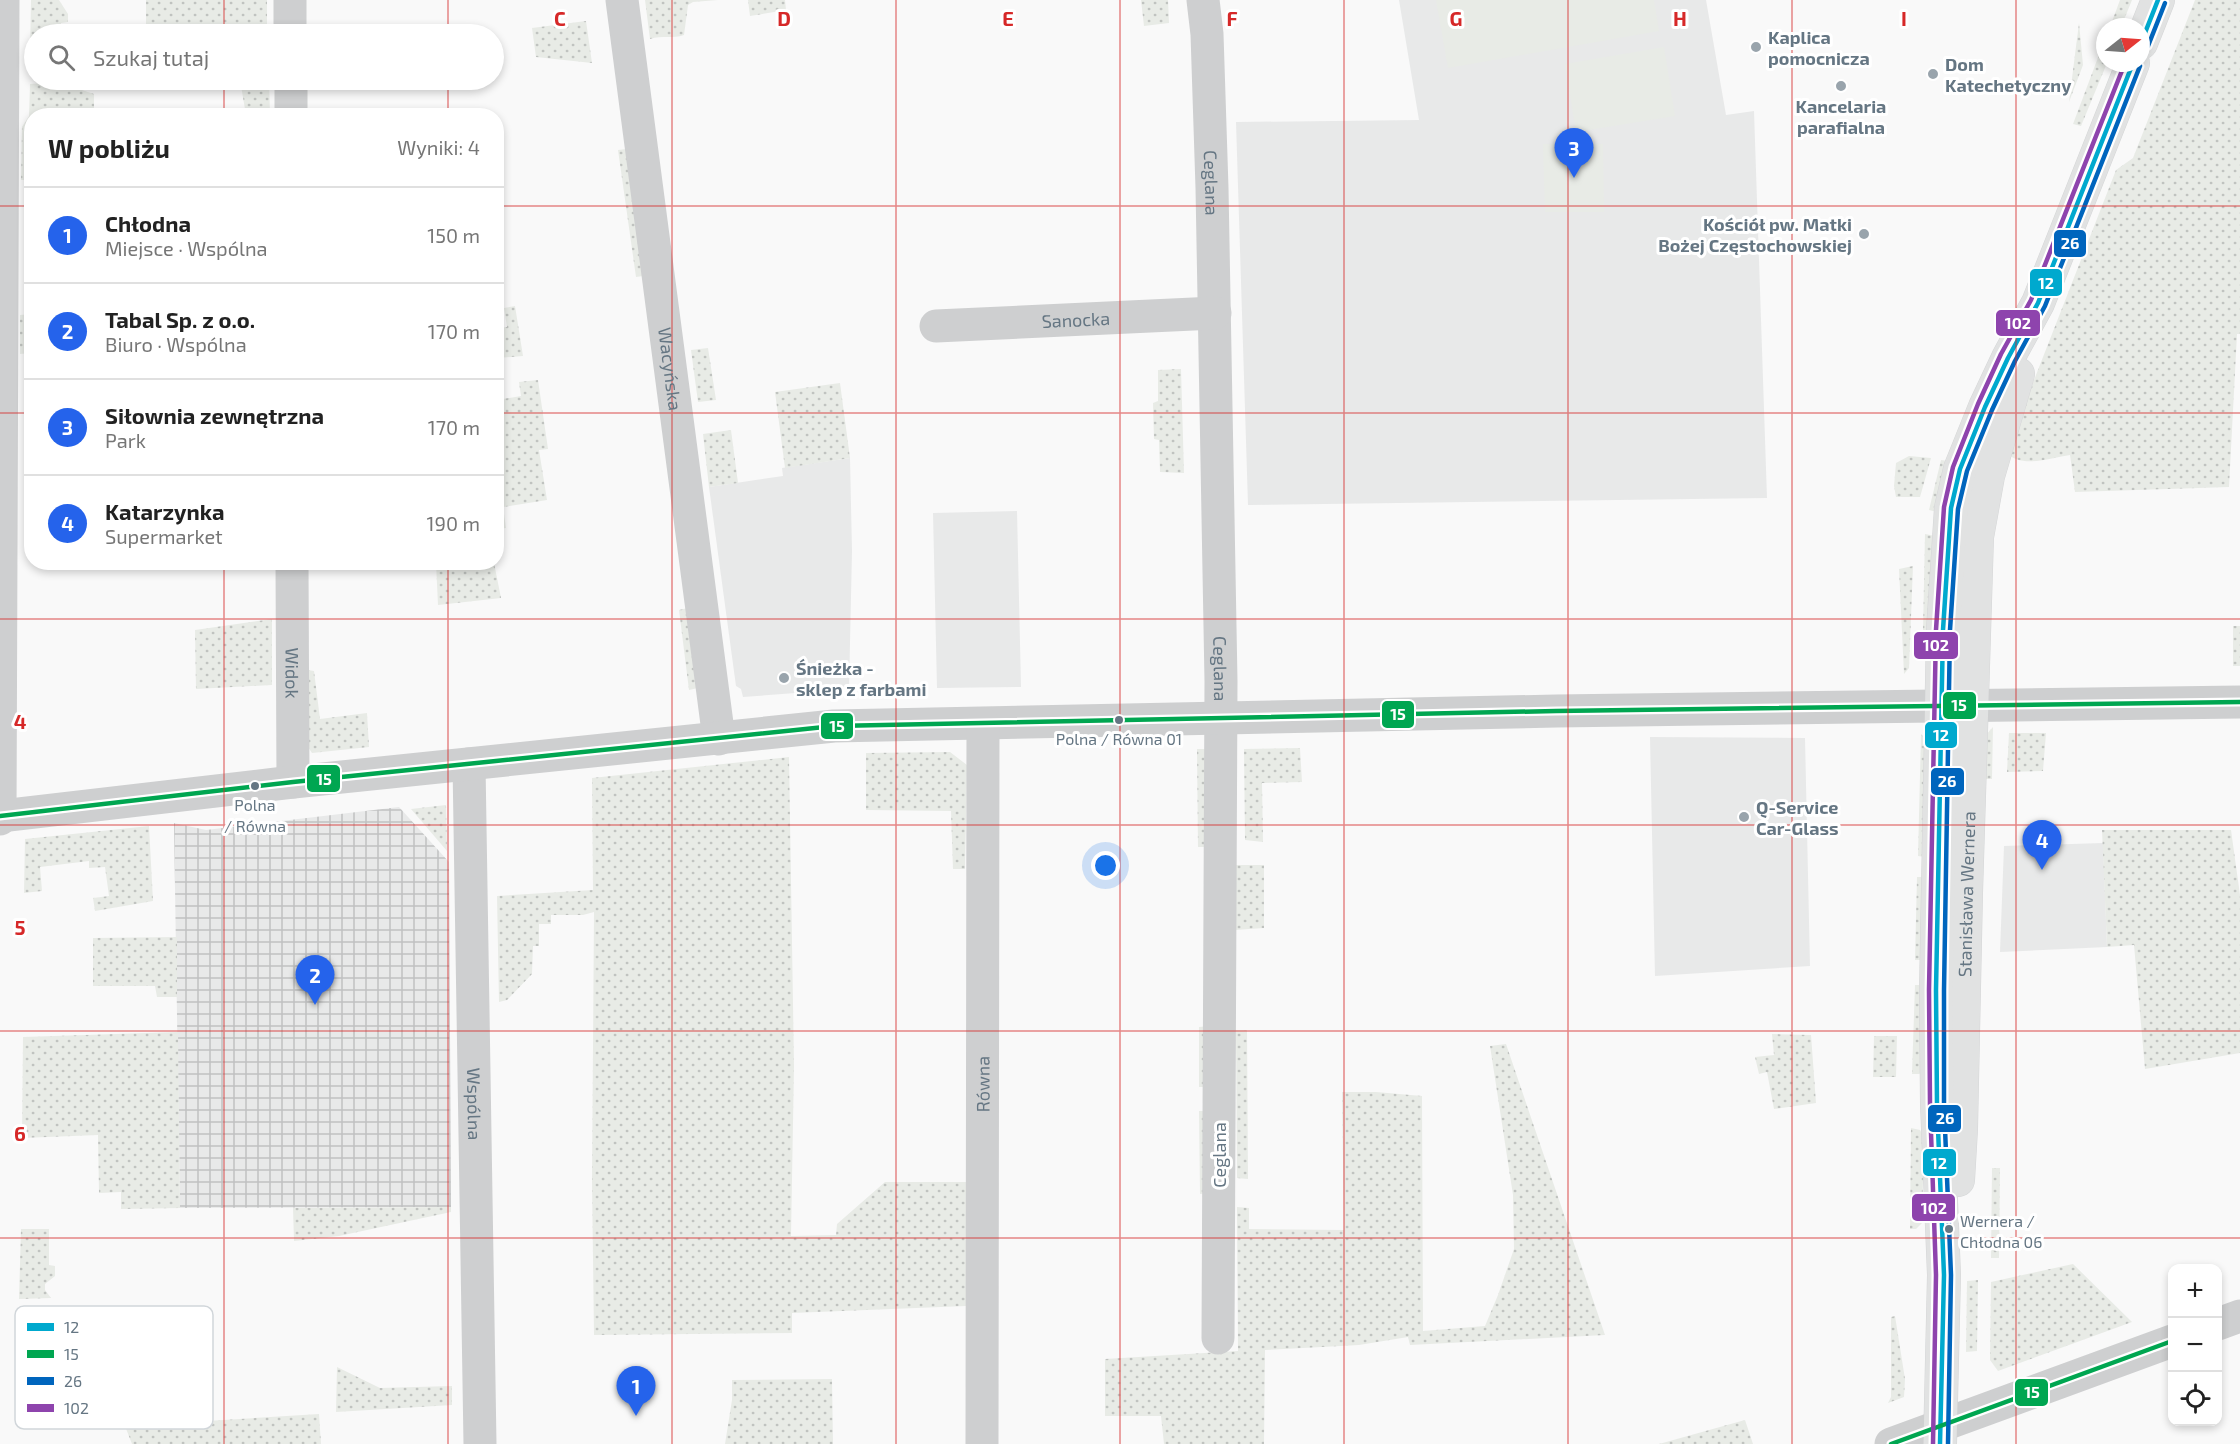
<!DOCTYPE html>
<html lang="pl">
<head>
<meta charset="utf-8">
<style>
  :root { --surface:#fff; --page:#f2f2f2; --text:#222; --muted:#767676; --line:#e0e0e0; --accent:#2563eb }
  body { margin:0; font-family:"Exo 2",sans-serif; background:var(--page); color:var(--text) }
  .controls { position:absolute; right:18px; bottom:18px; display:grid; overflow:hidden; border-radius:12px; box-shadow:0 3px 9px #0003 }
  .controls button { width:54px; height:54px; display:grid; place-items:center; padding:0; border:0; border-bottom:2px solid var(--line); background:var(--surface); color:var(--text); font:30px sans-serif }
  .compass { position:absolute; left:2096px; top:18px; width:54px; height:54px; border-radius:50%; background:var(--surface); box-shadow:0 3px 9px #0003; rotate:73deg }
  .you { position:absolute; left:1106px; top:866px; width:21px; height:21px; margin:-15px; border:4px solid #fff; border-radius:50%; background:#1a73e8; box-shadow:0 0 0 9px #1a73e833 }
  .badge { display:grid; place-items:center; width:39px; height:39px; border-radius:50%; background:var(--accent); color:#fff; font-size:20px; font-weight:700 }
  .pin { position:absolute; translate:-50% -50px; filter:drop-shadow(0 2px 3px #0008) }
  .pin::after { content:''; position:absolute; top:32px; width:21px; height:18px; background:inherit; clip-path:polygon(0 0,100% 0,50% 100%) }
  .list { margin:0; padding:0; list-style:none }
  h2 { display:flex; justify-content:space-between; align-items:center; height:78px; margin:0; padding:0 24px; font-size:26px }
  h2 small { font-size:20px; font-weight:400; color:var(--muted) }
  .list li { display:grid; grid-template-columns:39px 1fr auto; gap:18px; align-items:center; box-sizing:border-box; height:96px; padding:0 24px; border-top:2px solid var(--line) }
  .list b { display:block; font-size:22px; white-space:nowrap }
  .list p { margin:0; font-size:20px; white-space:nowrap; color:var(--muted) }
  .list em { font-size:20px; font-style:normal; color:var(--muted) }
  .icon { flex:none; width:33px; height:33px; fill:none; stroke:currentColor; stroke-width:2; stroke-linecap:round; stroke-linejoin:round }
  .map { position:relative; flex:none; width:2240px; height:1444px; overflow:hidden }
  .search { position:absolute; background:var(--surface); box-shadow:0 3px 9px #0003; left:24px; top:24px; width:480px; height:66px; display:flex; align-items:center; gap:15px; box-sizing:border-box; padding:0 21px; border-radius:33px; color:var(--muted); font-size:22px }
  .panel { position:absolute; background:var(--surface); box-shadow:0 3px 9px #0003; left:24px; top:108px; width:480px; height:462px; border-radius:24px }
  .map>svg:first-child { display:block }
  .built { fill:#e8e9e9 }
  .industrial { fill:url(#industrial-grid) }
  .grass { fill:url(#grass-dots) }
  .park { fill:#e8ebe6 }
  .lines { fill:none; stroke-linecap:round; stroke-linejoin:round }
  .secondary-casing { stroke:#d5d6d7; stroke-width:34 }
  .street { stroke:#cecfd0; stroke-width:33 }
  .secondary { stroke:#e1e2e2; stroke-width:33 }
  .bus-1-casing { stroke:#fff; stroke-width:9 }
  .bus-2-casing { stroke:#fff; stroke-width:9 }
  .bus-3-casing { stroke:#fff; stroke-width:9 }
  .bus-4-casing { stroke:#fff; stroke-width:9 }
  .bus-1 { stroke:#00a9ce; stroke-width:4.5 }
  .bus-2 { stroke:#00a651; stroke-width:4.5 }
  .bus-3 { stroke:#0065bd; stroke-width:4.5 }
  .bus-4 { stroke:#8e44ad; stroke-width:4.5 }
  .grid { fill:none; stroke:#d62828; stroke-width:1.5; stroke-opacity:0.55 }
  .poi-dot { fill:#99a4ac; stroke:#fff; stroke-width:2 }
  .bus-dot { fill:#657683; stroke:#fff; stroke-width:2 }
  .labels { text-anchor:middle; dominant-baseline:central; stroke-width:6; stroke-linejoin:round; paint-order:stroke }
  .bus-label { font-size:16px; fill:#657683; stroke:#fff }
  .poi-label { font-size:18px; font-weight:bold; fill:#657683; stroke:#fff; text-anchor:start }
  .street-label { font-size:18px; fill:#657683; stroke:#fff }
  .key { fill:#fff; stroke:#d1d6da; stroke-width:1.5 }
  .key-label { font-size:16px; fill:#657683 }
  .grid-label { font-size:20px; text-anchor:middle; font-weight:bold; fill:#d62828; stroke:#fff; stroke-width:6; stroke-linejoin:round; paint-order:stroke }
  .line-badge { stroke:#fff; stroke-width:2 }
  .badge-label { font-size:16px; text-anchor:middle; font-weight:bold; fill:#fff }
</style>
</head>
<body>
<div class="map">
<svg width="2240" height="1444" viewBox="0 0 2240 1444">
  <defs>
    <pattern id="industrial-grid" width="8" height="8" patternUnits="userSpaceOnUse" patternTransform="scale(1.5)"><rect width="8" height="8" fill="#e8e9e9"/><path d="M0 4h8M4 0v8" fill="none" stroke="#c0c1c2"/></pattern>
    <pattern id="grass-dots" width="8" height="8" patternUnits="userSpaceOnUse" patternTransform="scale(1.5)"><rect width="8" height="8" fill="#e8ebe6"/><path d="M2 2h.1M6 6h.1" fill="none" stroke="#c0c3c0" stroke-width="1.8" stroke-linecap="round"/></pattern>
  </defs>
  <rect width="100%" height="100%" fill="#f9f9f9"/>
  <g class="built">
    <path d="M 1399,0 L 1706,0 L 1726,115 L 1754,111 L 1767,498 L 1248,505 L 1236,122 L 1419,120 Z"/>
    <path d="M 850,458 L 852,551 L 849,689 L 743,697 L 741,689 L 736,686 L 709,487 L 783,476 L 782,468 Z"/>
    <path d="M 1017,511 L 1021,687 L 937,688 L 933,513 Z"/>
    <path d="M 1650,737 L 1805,738 L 1810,966 L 1655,976 Z"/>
    <path d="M 2103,843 L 2107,947 L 2000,952 L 2004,846 Z"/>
  </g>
  <path class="industrial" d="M 399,807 L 449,862 L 451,1207 L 180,1208 L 174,823 L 206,830 Z"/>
  <g class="grass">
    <path d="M 31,0 L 59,0 L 68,14 L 68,22 L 61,23 L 60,34 L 34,34 L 34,49 L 30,52 Z"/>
    <path d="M 146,0 L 267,0 L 267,33 L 146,34 Z"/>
    <path d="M 645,0 L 718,0 L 693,2 L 688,5 L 684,35 C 673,39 662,35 650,39 Z"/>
    <path d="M 748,0 L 785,0 L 786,10 L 750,16 Z"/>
    <path d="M 1141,0 L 1168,0 L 1169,23 L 1144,26 Z"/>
    <path d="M 2120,0 L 2132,0 L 2121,27 L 2110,27 Z"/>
    <path d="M 2195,0 L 2240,0 L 2240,334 L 2237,334 L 2229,487 L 2075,492 L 2070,455 C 2051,458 2020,469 2006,452 L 2116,170 L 2133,158 Z"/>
    <path d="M 586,21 L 592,63 L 536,57 L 532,28 Z"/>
    <path d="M 2079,23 L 2083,65 L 2069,102 Z"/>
    <path d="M 2105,39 L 2107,63 L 2081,126 L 2073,124 Z"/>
    <path d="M 240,80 L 269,80 L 270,115 L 246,115 Z"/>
    <path d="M 58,82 L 94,94 L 94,115 L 32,116 L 31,180 L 21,180 L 22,127 L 29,116 L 30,84 Z"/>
    <path d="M 626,149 L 643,276 L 636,277 L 618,150 Z"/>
    <path d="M 515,306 L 523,356 L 497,358 L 497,328 L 507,327 L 504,308 Z"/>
    <path d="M 31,314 L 31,353 L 20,354 L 20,315 Z"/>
    <path d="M 708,348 L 716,400 L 698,402 L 691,350 Z"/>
    <path d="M 1181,369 L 1184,473 L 1160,472 L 1159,440 L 1154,439 L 1153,403 L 1158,401 L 1158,370 Z"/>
    <path d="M 538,380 L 548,449 L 539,450 L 547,500 L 503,507 L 506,528 L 497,529 L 497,400 L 521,396 L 519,382 Z"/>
    <path d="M 840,383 L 850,458 L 785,468 L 775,392 Z"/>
    <path d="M 731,430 L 738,483 L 709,487 L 703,434 Z"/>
    <path d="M 1909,456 L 1931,458 L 1920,497 L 1896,497 L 1894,486 L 1896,463 Z"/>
    <path d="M 1941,460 L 1949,461 L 1937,512 L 1929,510 Z"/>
    <path d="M 1925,534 L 1935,536 L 1934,636 L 1923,631 Z"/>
    <path d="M 436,563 L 494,563 L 501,598 L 438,605 Z"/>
    <path d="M 1913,566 L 1909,668 L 1904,674 L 1899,569 Z"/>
    <path d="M 688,608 L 698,688 L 689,690 L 679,610 Z"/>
    <path d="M 272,619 L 272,685 L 196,689 L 195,630 Z"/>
    <rect x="2233" y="626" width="7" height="40"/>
    <path d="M 308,670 L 314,671 L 320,719 L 367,713 L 369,747 L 312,753 L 308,747 Z"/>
    <path d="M 1993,727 L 1992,779 L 1984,779 L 1985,736 Z"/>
    <path d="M 2009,733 L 2046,733 L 2043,771 L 2007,772 Z"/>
    <path d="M 1921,734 L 1925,739 L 1925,857 L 1918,856 Z"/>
    <path d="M 1300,748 L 1302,782 L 1262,783 L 1263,842 L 1245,840 L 1244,749 Z"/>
    <path d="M 1197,749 L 1208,749 L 1205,847 L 1198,847 Z"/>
    <path d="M 950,752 L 967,765 L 965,869 L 953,869 L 951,811 L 866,810 L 866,753 Z"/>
    <path d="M 789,757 L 794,1066 L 791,1236 L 836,1235 L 837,1224 L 885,1182 L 968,1182 L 966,1306 L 792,1313 L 792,1333 L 594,1335 L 592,1181 L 594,912 L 583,915 L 551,915 L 551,924 L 539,924 L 539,946 L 533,946 L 532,974 L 507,1000 L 499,1002 L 497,896 L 593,890 L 592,778 Z"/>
    <path d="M 446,805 L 447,851 L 411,809 Z"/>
    <path d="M 149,826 L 153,901 L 95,911 L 93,898 L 109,896 L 105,867 L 89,868 L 89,861 L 40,867 L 42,891 L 24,893 L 25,839 Z"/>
    <path d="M 2102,830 L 2231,830 L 2240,895 L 2240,1053 L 2145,1069 L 2134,945 L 2107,947 Z"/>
    <path d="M 1235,865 L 1264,865 L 1264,928 L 1235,930 Z"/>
    <path d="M 1917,877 L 1924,877 L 1922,960 L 1915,960 Z"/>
    <path d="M 177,937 L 177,997 L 157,997 L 155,986 L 93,986 L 93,938 Z"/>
    <path d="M 1915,985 L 1923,985 L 1925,1071 L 1919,1074 L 1912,1074 Z"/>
    <path d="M 1210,1026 L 1210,1087 L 1199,1087 L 1199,1027 Z"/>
    <path d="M 1236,1030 L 1247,1030 L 1248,1179 L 1237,1178 Z"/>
    <path d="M 178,1032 L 180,1208 L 121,1209 L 121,1192 L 99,1193 L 98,1135 L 22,1138 L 23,1037 Z"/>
    <path d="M 1772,1034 L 1811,1035 L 1816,1103 L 1774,1109 L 1767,1072 L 1759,1074 L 1755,1057 L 1774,1055 Z"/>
    <path d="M 1874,1036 L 1897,1036 L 1896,1077 L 1873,1077 Z"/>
    <path d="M 1506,1044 L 1605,1335 L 1410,1345 L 1408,1337 L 1359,1345 L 1265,1350 L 1264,1444 L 1164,1444 L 1161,1416 L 1105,1416 L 1105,1359 L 1238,1351 L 1237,1207 L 1249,1208 L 1249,1229 L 1344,1230 L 1342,1092 L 1376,1092 L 1422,1096 L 1423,1331 L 1485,1326 L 1498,1295 L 1514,1249 L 1513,1195 L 1490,1046 Z"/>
    <path d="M 1199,1111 L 1209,1111 L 1210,1193 L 1200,1194 Z"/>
    <path d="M 1911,1128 L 1920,1130 L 1924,1137 L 1922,1223 L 1916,1229 L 1910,1229 Z"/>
    <path d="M 1992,1168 L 2000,1168 L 1999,1258 L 1991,1258 Z"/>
    <path d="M 451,1207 L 451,1212 L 339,1236 L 294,1241 L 293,1208 Z"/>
    <path d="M 21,1229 L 49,1229 L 49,1265 L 55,1266 L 55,1276 L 45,1284 L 45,1290 L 51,1298 L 19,1299 Z"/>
    <path d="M 2073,1264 L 2132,1322 L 1998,1371 L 1990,1360 L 1991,1282 Z"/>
    <path d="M 1978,1280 L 1977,1351 L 1966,1352 L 1967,1281 Z"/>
    <path d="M 1895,1316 L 1905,1379 L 1904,1397 L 1888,1403 L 1891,1397 L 1891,1317 Z"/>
    <path d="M 337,1367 L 380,1388 L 452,1386 L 452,1405 L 336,1412 Z"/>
    <path d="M 832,1379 L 833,1444 L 725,1444 L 732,1400 L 732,1380 Z"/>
    <path d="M 319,1414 L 321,1444 L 132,1444 L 125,1426 Z"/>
    <path d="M 1745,1420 L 1753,1444 L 1659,1444 Z"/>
  </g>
  <g class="park">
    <path d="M 1436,0 L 1654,0 L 1659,31 L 1448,68 Z"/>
    <path d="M 1664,47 L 1675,116 L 1576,132 L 1565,64 Z"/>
    <path d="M 1543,144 L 1603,144 L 1604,212 L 1545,212 Z"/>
  </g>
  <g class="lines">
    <g class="secondary-casing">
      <g id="secondary">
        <path d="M 2141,43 L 2158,0"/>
        <path id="s7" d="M 1958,1180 L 1961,1129 L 1966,893 L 1977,537 L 1988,476 L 2018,374"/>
        <path d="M 1940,1444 L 1944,1275 L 1937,1104 L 1936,990 L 1943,630 L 1951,508 L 1960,469 L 1985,407 L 2008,358 L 2038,303 L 2133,63"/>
      </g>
    </g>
    <g class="street">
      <path d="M 290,0 L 290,34"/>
      <path id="s1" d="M 622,0 L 719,739"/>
      <path id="s2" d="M 1203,0 L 1207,34 L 1212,188 L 1221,681 L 1218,1338"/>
      <path d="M 291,80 L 291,116"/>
      <path id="s3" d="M 936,326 L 1215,313"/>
      <path id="s4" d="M 292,562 L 293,782"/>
      <path id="s5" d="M 469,764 L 480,1444"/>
      <path d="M 0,816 L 293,782 L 834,726 L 1556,711 L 2240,702"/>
      <path d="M 0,819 L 3,0"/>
      <path d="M 2218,1324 L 2240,1316"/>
      <path id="s6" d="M 982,1444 L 983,724"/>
      <path d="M 1891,1444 L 2172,1341"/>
    </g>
    <use href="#secondary" class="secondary"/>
    <g class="bus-1-casing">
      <g id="bus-1">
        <path d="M 2141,43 L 2158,0"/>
        <path d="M 1940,1444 L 1944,1275 L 1937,1104 L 1936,990 L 1943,630 L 1951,508 L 1960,469 L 1985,407 L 2008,358 L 2038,303 L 2133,63"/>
      </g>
    </g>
    <g class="bus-2-casing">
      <g id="bus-2">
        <path d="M 0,816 L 293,782 L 834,726 L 1556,711 L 2240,702"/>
        <path d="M 1891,1444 L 2172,1341"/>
      </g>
    </g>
    <g class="bus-3-casing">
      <g id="bus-3">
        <path d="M 2148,46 L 2165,3"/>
        <path d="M 1948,1444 L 1951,1275 L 1944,1104 L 1944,990 L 1950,630 L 1958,509 L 1967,471 L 1992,410 L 2015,361 L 2045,306 L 2140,66"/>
      </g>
    </g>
    <g class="bus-4-casing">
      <path id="bus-4" d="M 1933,1444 L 1936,1275 L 1930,1104 L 1929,990 L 1936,630 L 1944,507 L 1953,467 L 1978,404 L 2001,354 L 2031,300 L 2125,63"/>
    </g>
    <use href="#bus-1" class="bus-1"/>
    <use href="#bus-2" class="bus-2"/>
    <use href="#bus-3" class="bus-3"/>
    <use href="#bus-4" class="bus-4"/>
  </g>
  <path class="grid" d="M 224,0 L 224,34M 448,0 L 448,34M 672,0 L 672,1444M 896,0 L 896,1444M 1120,0 L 1120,1444M 1344,0 L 1344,1444M 1568,0 L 1568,1444M 1792,0 L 1792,1444M 2016,0 L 2016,1444M 224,80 L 224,116M 448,80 L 448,116M 0,206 L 32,206M 496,206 L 2240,206M 0,413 L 32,413M 496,413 L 2240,413M 224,562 L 224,1444M 448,562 L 448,1444M 0,619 L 2240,619M 0,825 L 2240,825M 0,1031 L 2240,1031M 0,1238 L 2240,1238"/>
  <g class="poi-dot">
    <circle cx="1756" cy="47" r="6"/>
    <circle cx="1933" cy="74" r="6"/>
    <circle cx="1841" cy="86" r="6"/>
    <circle cx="1864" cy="234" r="6"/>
    <circle cx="784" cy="678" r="6"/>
    <circle cx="1744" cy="817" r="6"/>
  </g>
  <g class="bus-dot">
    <circle cx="1119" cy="720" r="5"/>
    <circle cx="255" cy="786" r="5"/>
    <circle cx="1949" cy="1229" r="5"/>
  </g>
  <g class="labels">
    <g class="bus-label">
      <text x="1119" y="738">Polna / Równa 01</text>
      <text x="255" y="804">Polna<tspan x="255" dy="21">/ Równa</tspan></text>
      <text x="1960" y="1220" text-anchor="start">Wernera /<tspan x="1960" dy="21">Chłodna 06</tspan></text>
    </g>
    <g class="poi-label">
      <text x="1768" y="37">Kaplica<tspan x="1768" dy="21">pomocnicza</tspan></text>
      <text x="1945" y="64">Dom<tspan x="1945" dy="21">Katechetyczny</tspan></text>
      <text x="1841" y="106" text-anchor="middle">Kancelaria<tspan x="1841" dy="21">parafialna</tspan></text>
      <text x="1852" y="224" text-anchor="end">Kościół pw. Matki<tspan x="1852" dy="21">Bożej Częstochowskiej</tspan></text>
      <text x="796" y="668">Śnieżka -<tspan x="796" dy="21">sklep z farbami</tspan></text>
      <text x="1756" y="807">Q-Service<tspan x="1756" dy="21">Car-Glass</tspan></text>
    </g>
    <g class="street-label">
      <text stroke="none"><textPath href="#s2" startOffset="183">Ceglana</textPath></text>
      <text stroke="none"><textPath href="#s3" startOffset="140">Sanocka</textPath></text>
      <text stroke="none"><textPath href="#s1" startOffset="372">Wacyńska</textPath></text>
      <text stroke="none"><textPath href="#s2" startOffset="669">Ceglana</textPath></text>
      <text stroke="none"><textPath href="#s4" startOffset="111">Widok</textPath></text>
      <text stroke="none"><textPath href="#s7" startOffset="286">Stanisława Wernera</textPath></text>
      <text stroke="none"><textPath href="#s6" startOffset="360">Równa</textPath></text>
      <text stroke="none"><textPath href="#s5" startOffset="340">Wspólna</textPath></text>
      <text transform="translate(1219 1155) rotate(-90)">Ceglana</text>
    </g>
  </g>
  <rect x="15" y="1306" width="198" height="123" rx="9" class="key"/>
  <rect x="27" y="1323" width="27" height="8" fill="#00a9ce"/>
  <rect x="27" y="1350" width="27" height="8" fill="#00a651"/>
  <rect x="27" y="1377" width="27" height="8" fill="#0065bd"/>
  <rect x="27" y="1404" width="27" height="8" fill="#8e44ad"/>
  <g class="key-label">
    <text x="64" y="1333">12</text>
    <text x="64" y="1360">15</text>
    <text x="64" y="1387">26</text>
    <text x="64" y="1414">102</text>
  </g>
  <g class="grid-label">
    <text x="560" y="26">C</text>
    <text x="784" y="26">D</text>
    <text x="1008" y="26">E</text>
    <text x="1232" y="26">F</text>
    <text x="1456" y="26">G</text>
    <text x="1680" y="26">H</text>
    <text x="1904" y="26">I</text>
    <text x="20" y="729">4</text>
    <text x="20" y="935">5</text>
    <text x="20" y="1141">6</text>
  </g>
  <g class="line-badge">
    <rect x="2053" y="229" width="34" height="29" rx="6" fill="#0065bd"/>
    <rect x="2029" y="268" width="34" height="29" rx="6" fill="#00a9ce"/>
    <rect x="1995" y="309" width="46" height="28" rx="6" fill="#8e44ad"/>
    <rect x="1913" y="631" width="46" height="29" rx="6" fill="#8e44ad"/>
    <rect x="1942" y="691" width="35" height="29" rx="6" fill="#00a651"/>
    <rect x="1381" y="700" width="34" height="29" rx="6" fill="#00a651"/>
    <rect x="820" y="712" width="34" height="28" rx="6" fill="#00a651"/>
    <rect x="1924" y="721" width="34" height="28" rx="6" fill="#00a9ce"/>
    <rect x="306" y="764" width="35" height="29" rx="6" fill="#00a651"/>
    <rect x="1930" y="767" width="35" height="29" rx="6" fill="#0065bd"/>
    <rect x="1927" y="1104" width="35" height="29" rx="6" fill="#0065bd"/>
    <rect x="1922" y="1148" width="35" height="29" rx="6" fill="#00a9ce"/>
    <rect x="1911" y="1193" width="45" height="29" rx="6" fill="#8e44ad"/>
    <rect x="2014" y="1378" width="35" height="29" rx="6" fill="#00a651"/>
  </g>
  <g class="badge-label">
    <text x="2070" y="249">26</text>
    <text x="2046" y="289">12</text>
    <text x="2018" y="329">102</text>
    <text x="1936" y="651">102</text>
    <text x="1959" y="711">15</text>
    <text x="1398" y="720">15</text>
    <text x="837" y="732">15</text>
    <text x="1941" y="741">12</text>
    <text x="324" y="785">15</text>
    <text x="1947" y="787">26</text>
    <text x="1945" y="1124">26</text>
    <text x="1939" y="1169">12</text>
    <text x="1934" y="1214">102</text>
    <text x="2032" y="1398">15</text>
  </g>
</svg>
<div class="controls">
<button>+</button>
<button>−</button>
<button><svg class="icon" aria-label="locate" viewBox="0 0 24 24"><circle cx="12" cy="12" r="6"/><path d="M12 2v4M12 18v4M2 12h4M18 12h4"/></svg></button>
</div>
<svg class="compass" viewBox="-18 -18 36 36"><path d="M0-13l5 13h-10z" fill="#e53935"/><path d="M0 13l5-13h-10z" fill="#767676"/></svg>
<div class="you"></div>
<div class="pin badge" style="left:636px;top:1416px">1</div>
<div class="pin badge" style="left:315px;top:1005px">2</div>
<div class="pin badge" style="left:1574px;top:178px">3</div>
<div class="pin badge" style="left:2042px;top:870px">4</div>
<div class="search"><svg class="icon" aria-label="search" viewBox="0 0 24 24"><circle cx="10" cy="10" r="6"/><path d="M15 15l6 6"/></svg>Szukaj tutaj</div>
<section class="panel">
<h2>W pobliżu<small>Wyniki: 4</small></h2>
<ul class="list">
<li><span class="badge">1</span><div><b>Chłodna</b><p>Miejsce · Wspólna</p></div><em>150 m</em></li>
<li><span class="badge">2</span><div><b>Tabal Sp. z o.o.</b><p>Biuro · Wspólna</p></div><em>170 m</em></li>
<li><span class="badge">3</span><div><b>Siłownia zewnętrzna</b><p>Park</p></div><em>170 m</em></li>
<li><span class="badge">4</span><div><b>Katarzynka</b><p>Supermarket</p></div><em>190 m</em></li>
</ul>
</section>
</div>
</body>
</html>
